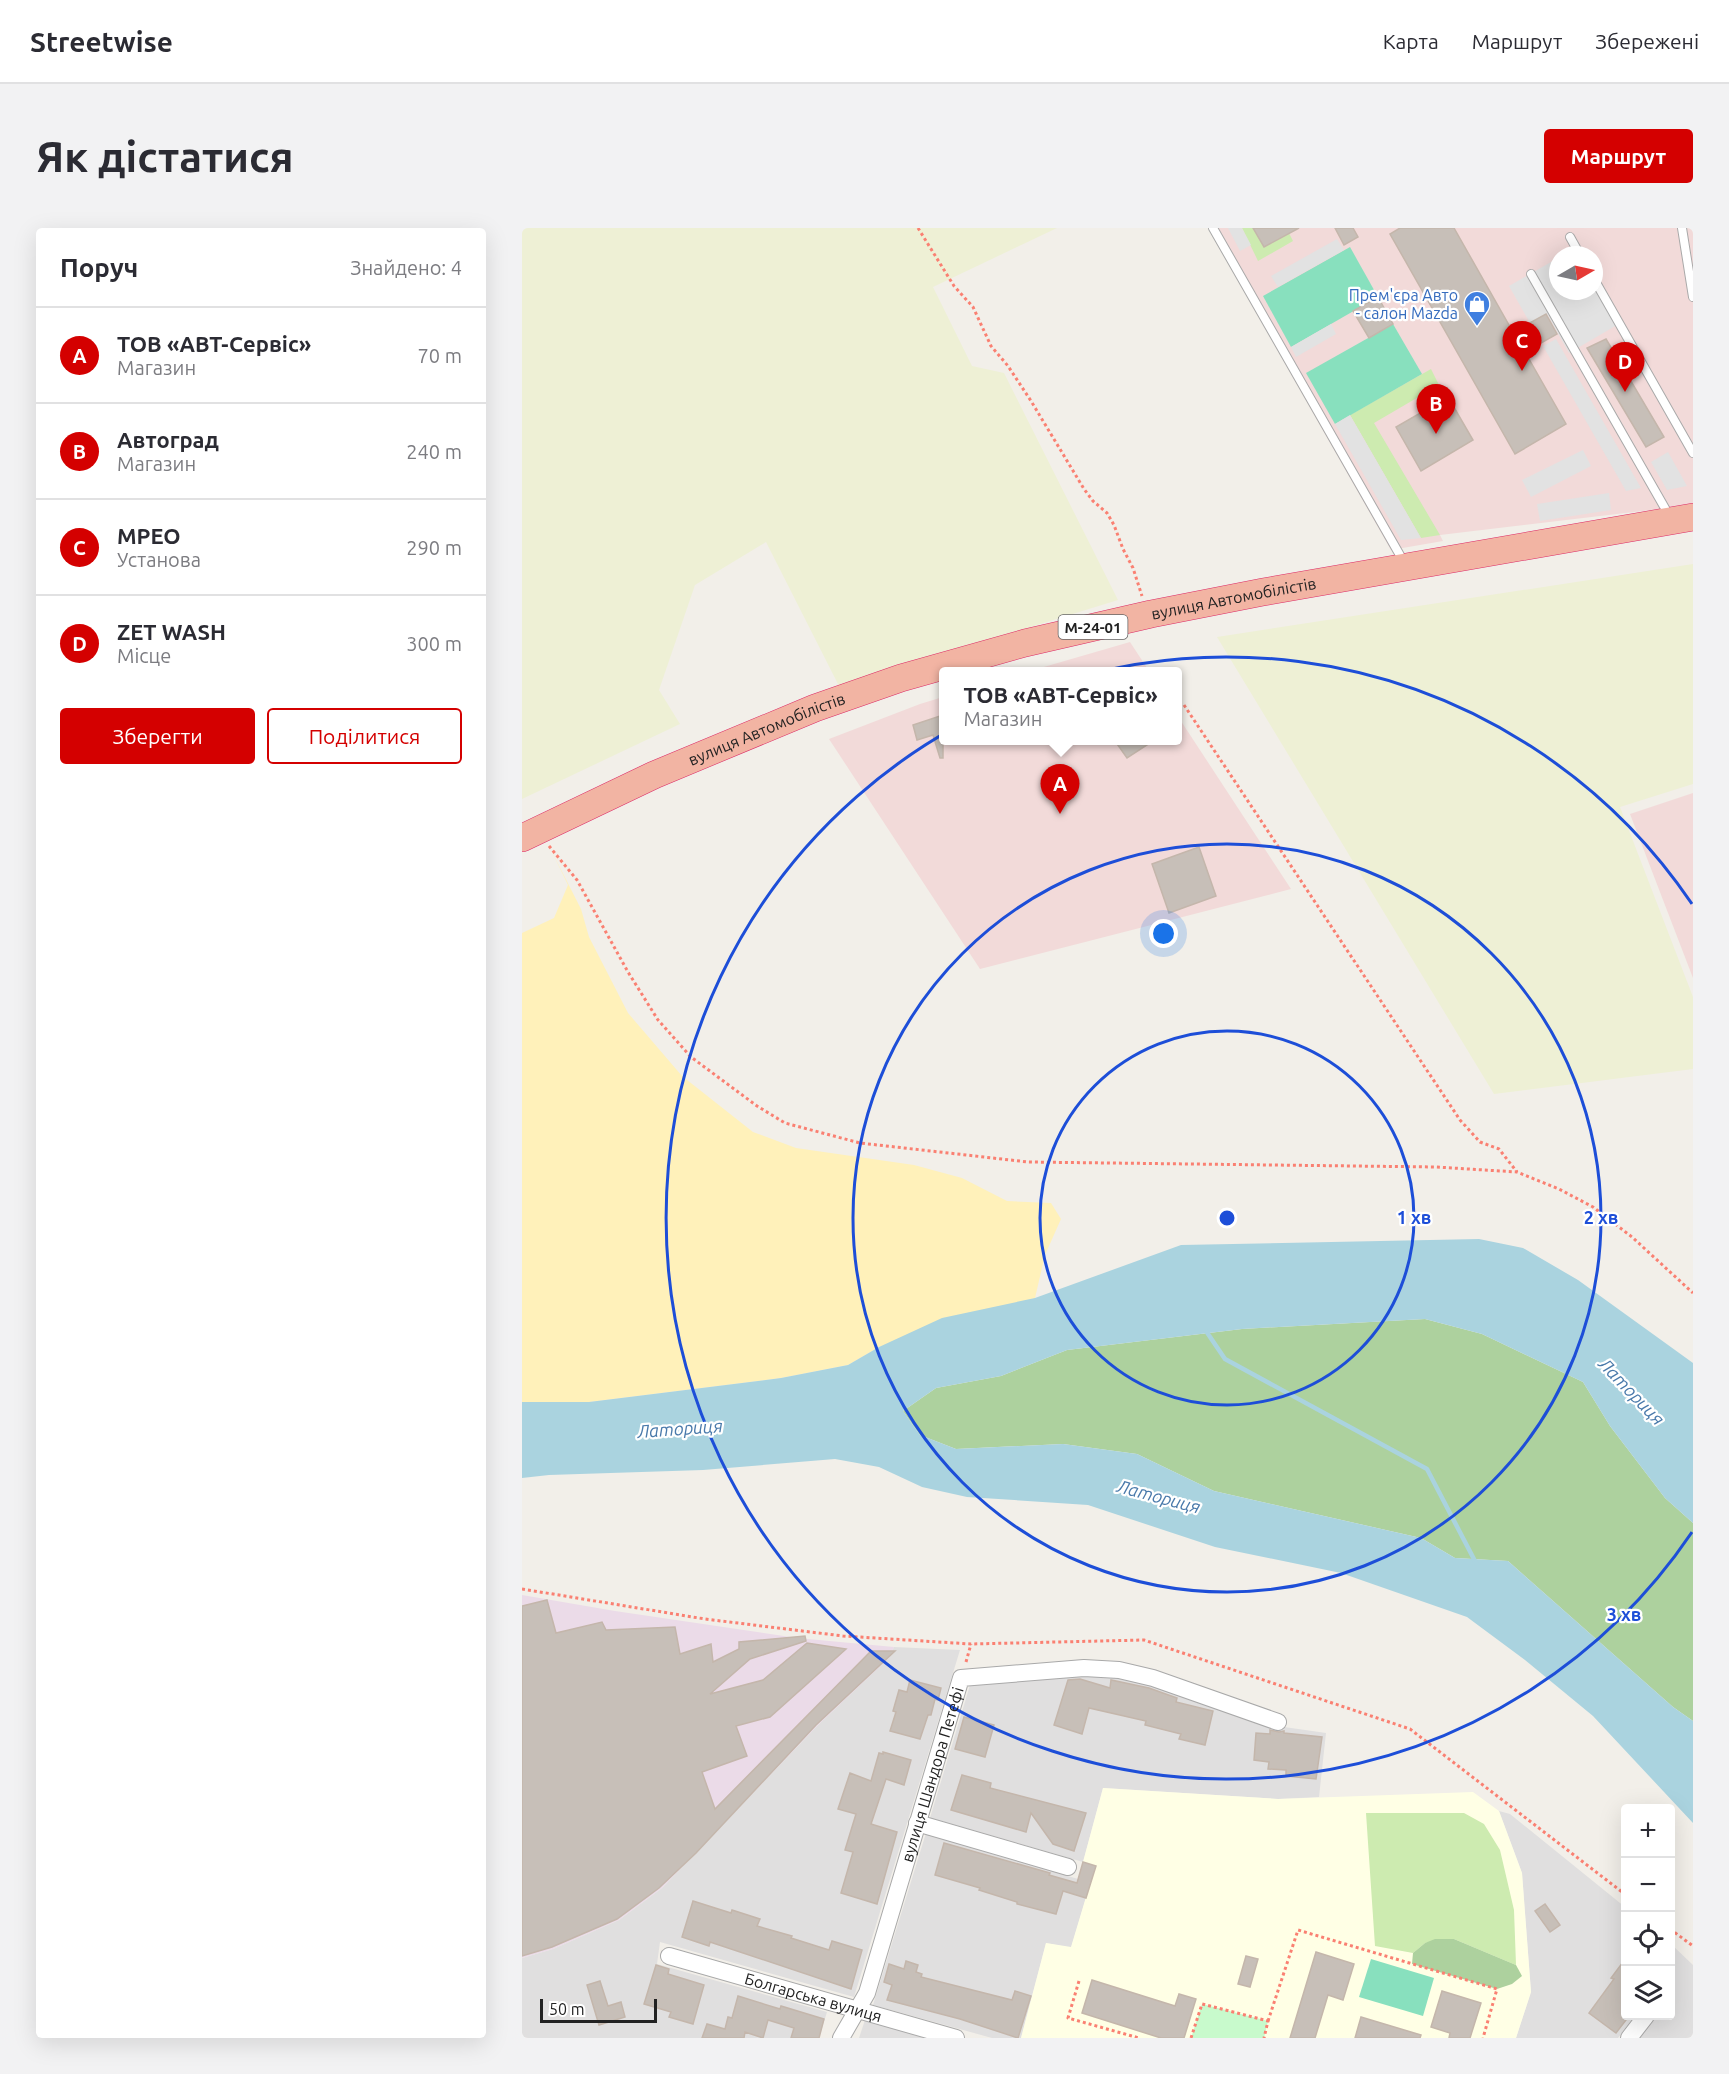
<!DOCTYPE html>
<html lang="uk">
<head>
<meta charset="utf-8">
<style>
  :root { --surface:#fff; --page:#f2f2f3; --text:#2b2b33; --muted:#7c7c81; --line:#e1e1e2; --accent:#d40000 }
  body { margin:0; font-family:Ubuntu,sans-serif; background:var(--page); color:var(--text) }
  .controls { position:absolute; right:18px; bottom:18px; display:grid; overflow:hidden; border-radius:6px; box-shadow:0 6px 24px #0002 }
  .controls button { width:54px; height:54px; display:grid; place-items:center; padding:0; border:0; border-bottom:2px solid var(--line); background:var(--surface); color:var(--text); font:30px sans-serif }
  .compass { position:absolute; left:1027px; top:18px; width:54px; height:54px; border-radius:50%; background:var(--surface); box-shadow:0 6px 24px #0002; rotate:81deg }
  .scale { position:absolute; left:18px; bottom:15px; width:117px; box-sizing:border-box; padding-left:6px; border:3px solid #222; border-top:0; font-size:16px; line-height:21px; white-space:nowrap; color:#222; -webkit-text-stroke:4px #fff; paint-order:stroke }
  .you { position:absolute; left:642px; top:706px; width:21px; height:21px; margin:-15px; border:4px solid #fff; border-radius:50%; background:#1a73e8; box-shadow:0 0 0 9px #1a73e833 }
  .badge { display:grid; place-items:center; width:39px; height:39px; border-radius:50%; background:var(--accent); color:#fff; font-size:20px; font-weight:700 }
  .pin { position:absolute; translate:-50% -50px; filter:drop-shadow(0 2px 3px #0008) }
  .pin::after { content:''; position:absolute; top:32px; width:21px; height:18px; background:inherit; clip-path:polygon(0 0,100% 0,50% 100%) }
  .popup { position:absolute; left:417px; top:439px; width:243px; height:78px; box-sizing:border-box; display:grid; place-content:center; border-radius:6px; background:var(--surface); filter:drop-shadow(0 2px 4px #0005); font-size:20px; white-space:nowrap; color:var(--muted) }
  .popup b { font-size:22px; color:var(--text) }
  .popup::after { content:''; position:absolute; left:50%; top:100%; margin-left:-12px; border:12px solid transparent; border-top-color:var(--surface) }
  .list { margin:0; padding:0; list-style:none }
  h2 { display:flex; justify-content:space-between; align-items:center; height:78px; margin:0; padding:0 24px; font-size:26px }
  h2 small { font-size:20px; font-weight:400; color:var(--muted) }
  .list li { display:grid; grid-template-columns:39px 1fr auto; gap:18px; align-items:center; box-sizing:border-box; height:96px; padding:0 24px; border-top:2px solid var(--line) }
  .list b { display:block; font-size:22px; white-space:nowrap }
  .list p { margin:0; font-size:20px; white-space:nowrap; color:var(--muted) }
  .list em { font-size:20px; font-style:normal; color:var(--muted) }
  .actions { display:flex; gap:12px; padding:18px 24px }
  .actions a { flex:1; padding:14px 0; border:2px solid var(--accent); border-radius:6px; text-align:center; font-size:21px; color:var(--accent) }
  .actions .main { background:var(--accent); color:#fff }
  .icon { flex:none; width:33px; height:33px; fill:none; stroke:currentColor; stroke-width:2; stroke-linecap:round; stroke-linejoin:round }
  .map { position:relative; flex:none; width:1171px; height:1810px; overflow:hidden; border-radius:6px }
  header { display:flex; align-items:center; gap:36px; box-sizing:border-box; height:84px; padding:0 30px; background:var(--surface); border-bottom:2px solid var(--line) }
  header strong { font-size:28px }
  nav { display:flex; gap:33px; margin-inline-start:auto; font-size:21px }
  .intro { display:flex; align-items:center; justify-content:space-between; box-sizing:border-box; height:144px; padding:0 36px }
  h1 { margin:0; font-size:42px }
  .button { padding:15px 27px; border-radius:6px; background:var(--accent); color:#fff; font-size:21px; font-weight:700 }
  main { display:flex; gap:36px; padding:0 36px }
  aside { flex:1; background:var(--surface); border-radius:6px; box-shadow:0 6px 24px #0002 }
  .map>svg:first-child { display:block }
  .residential { fill:#e0dfdf }
  .commercial { fill:#f2dad9; fill-rule:evenodd }
  .industrial { fill:#ebdbe8 }
  .education { fill:#ffffe5 }
  .farmland { fill:#eef0d5 }
  .grass { fill:#cdebb0 }
  .forest { fill:#add19e }
  .sand { fill:#fff1ba }
  .park { fill:#c8facc }
  .pitch { fill:#88e0be }
  .parking { fill:#e2e2e2 }
  .water { fill:#aad3df }
  .lines { fill:none; stroke-linecap:round; stroke-linejoin:round }
  .stream { stroke:#aad3df; stroke-width:4.5 }
  .building { fill:#c7bfb8; stroke:#c4b6ab; stroke-width:1.5 }
  .service-casing { stroke:#a9a9a9; stroke-width:10 }
  .minor-casing { stroke:#a9a9a9; stroke-width:18 }
  .trunk-casing { stroke:#dc2a67; stroke-width:28 }
  .path { stroke:#fa8072; stroke-width:3; stroke-dasharray:3 3; stroke-linecap:butt }
  .service { stroke:#fff; stroke-width:8 }
  .minor { stroke:#fff; stroke-width:16 }
  .trunk { stroke:#f2b4a3; stroke-width:27 }
  .ring { fill:none; stroke:#1d4ed8; stroke-width:3 }
  .labels { text-anchor:middle; dominant-baseline:central; stroke-width:4.5; stroke-linejoin:round; paint-order:stroke }
  .shield { fill:#fff; stroke:#646464; stroke-width:1.5 }
  .shield-label { font-size:15px; font-weight:bold; fill:#222 }
  .shop-label { font-size:16px; fill:#366cbe; stroke:#fff; text-anchor:end }
  .street-label { font-size:16px; fill:#222; stroke:#fff }
  .water-label { font-size:18px; font-style:italic; fill:#4a7aab; stroke:#fff }
  .centre { fill:#1d4ed8; stroke:#fff; stroke-width:3 }
  .ring-label { font-size:18px; text-anchor:middle; font-weight:bold; fill:#1d4ed8; stroke:#fff; stroke-width:4.5; stroke-linejoin:round; paint-order:stroke }
</style>
</head>
<body>
<header>
<strong>Streetwise</strong>
<nav><a>Карта</a><a>Маршрут</a><a>Збережені</a></nav>
</header>
<div class="intro"><h1>Як дістатися</h1><a class="button">Маршрут</a></div>
<main>
<aside>
<h2>Поруч<small>Знайдено: 4</small></h2>
<ul class="list">
<li><span class="badge">A</span><div><b>ТОВ «АВТ-Сервіс»</b><p>Магазин</p></div><em>70 m</em></li>
<li><span class="badge">B</span><div><b>Автоград</b><p>Магазин</p></div><em>240 m</em></li>
<li><span class="badge">C</span><div><b>МРЕО</b><p>Установа</p></div><em>290 m</em></li>
<li><span class="badge">D</span><div><b>ZET WASH</b><p>Місце</p></div><em>300 m</em></li>
</ul>
<div class="actions"><a class="main">Зберегти</a><a>Поділитися</a></div>
</aside>
<div class="map">
<svg width="1171" height="1810" viewBox="0 0 1171 1810">
  <rect width="100%" height="100%" fill="#f2efe9"/>
  <g class="residential">
    <path d="M 372,1419 L 438,1422 L 332,1769 L 138,1714 L 135,1736 L 305,1784 L 297,1810 L 0,1810 L 0,1730 L 31,1721 L 97,1692 L 140,1660 L 295,1498 L 366,1430 Z"/>
    <path d="M 541,1446 L 617,1452 L 748,1497 L 804,1505 L 797,1569 L 756,1571 L 581,1560 L 561,1634 L 408,1590 L 448,1457 Z"/>
    <path d="M 977,1583 L 988,1586 L 1103,1679 L 1104,1788 L 1113,1788 L 1096,1810 L 994,1810 L 1009,1764 L 1000,1645 Z"/>
    <path d="M 404,1605 L 556,1651 L 552,1666 L 564,1670 L 549,1720 L 524,1715 L 499,1810 L 470,1810 L 351,1777 Z"/>
    <path d="M 1149,1716 L 1171,1737 L 1171,1810 L 1116,1810 L 1133,1788 L 1148,1788 Z"/>
    <path d="M 343,1792 L 408,1810 L 337,1810 Z"/>
  </g>
  <g class="commercial">
    <path d="M 686,0 L 1171,0 L 1171,277 L 918,307 L 921,313 L 869,322 ZM 1036,27 L 1072,27 L 1072,63 L 1036,63 Z"/>
    <path d="M 608,414 L 627,443 L 508,443 Z"/>
    <path d="M 421,469 L 421,512 L 655,512 L 655,487 L 769,661 L 458,741 L 307,511 L 398,476 Z"/>
    <path d="M 1171,565 L 1171,750 L 1108,586 Z"/>
  </g>
  <path class="industrial" d="M 0,1367 L 93,1383 L 275,1410 L 372,1419 L 367,1430 L 295,1498 L 140,1660 L 97,1692 L 31,1721 L 0,1730 Z"/>
  <path class="education" d="M 581,1560 L 756,1571 L 951,1564 L 977,1583 L 1000,1645 L 1009,1764 L 994,1810 L 499,1810 L 524,1715 L 549,1719 L 573,1639 L 561,1634 Z"/>
  <g class="farmland">
    <path d="M 0,0 L 535,0 L 411,59 L 450,138 L 482,145 L 596,372 L 317,458 L 244,314 L 173,357 L 137,462 L 158,496 L 0,571 Z"/>
    <path d="M 1171,336 L 1171,556 L 1098,579 L 1171,769 L 1171,841 L 972,866 L 695,409 Z"/>
  </g>
  <g class="grass">
    <path d="M 720,0 L 731,0 L 742,19 L 767,5 L 771,13 L 736,33 Z"/>
    <path d="M 909,141 L 917,157 L 852,195 L 918,307 L 899,310 L 828,187 Z"/>
    <path d="M 844,1585 L 942,1585 L 962,1596 L 978,1622 L 992,1682 L 994,1737 L 932,1711 L 903,1715 L 891,1725 L 853,1718 Z"/>
  </g>
  <g class="forest">
    <path d="M 903,1091 L 960,1106 L 1061,1154 L 1088,1198 L 1143,1270 L 1171,1295 L 1171,1493 L 1151,1479 L 986,1333 L 933,1330 L 899,1310 L 692,1263 L 615,1226 L 541,1216 L 434,1221 L 398,1207 L 381,1183 L 414,1160 L 479,1148 L 545,1122 L 720,1101 Z"/>
    <path d="M 913,1711 L 932,1711 L 994,1737 L 1000,1748 L 990,1756 L 975,1761 L 890,1736 L 891,1725 L 903,1715 Z"/>
  </g>
  <path class="sand" d="M 30,624 L 59,681 L 67,709 L 106,785 L 160,848 L 231,904 L 274,920 L 392,937 L 440,950 L 485,973 L 529,975 L 539,991 L 523,1027 L 513,1070 L 357,1119 L 326,1137 L 259,1150 L 67,1174 L 0,1174 L 0,705 L 32,690 L 46,657 Z"/>
  <path class="park" d="M 680,1776 L 746,1793 L 742,1810 L 669,1810 Z"/>
  <g class="pitch">
    <path d="M 828,19 L 856,69 L 769,119 L 741,68 Z"/>
    <path d="M 871,96 L 900,146 L 813,196 L 784,145 Z"/>
    <path d="M 849,1731 L 912,1750 L 901,1788 L 837,1769 Z"/>
  </g>
  <g class="parking">
    <path d="M 706,0 L 720,0 L 729,17 L 718,23 Z"/>
    <path d="M 815,11 L 822,22 L 756,59 L 749,48 Z"/>
    <path d="M 1036,30 L 1036,63 L 1072,63 L 1072,56 L 1095,97 L 1047,125 L 1025,86 L 1008,95 L 987,58 Z"/>
    <path d="M 809,96 L 814,106 L 774,129 L 769,119 Z"/>
    <path d="M 1034,111 L 1119,260 L 1104,263 L 1021,118 Z"/>
    <path d="M 828,187 L 899,310 L 879,312 L 813,196 Z"/>
    <path d="M 1061,222 L 1069,238 L 1009,269 L 1000,252 Z"/>
    <path d="M 1146,224 L 1165,258 L 1145,262 L 1129,234 Z"/>
    <path d="M 1087,265 L 1089,282 L 1018,293 L 1015,276 Z"/>
  </g>
  <path class="water" d="M 957,1011 L 1001,1020 L 1056,1052 L 1171,1135 L 1171,1295 L 1143,1270 L 1088,1198 L 1061,1154 L 960,1106 L 903,1091 L 720,1101 L 545,1122 L 479,1148 L 414,1160 L 381,1183 L 398,1207 L 434,1221 L 541,1216 L 615,1226 L 692,1263 L 899,1310 L 933,1330 L 986,1333 L 1151,1479 L 1171,1493 L 1171,1595 L 1071,1488 L 1003,1432 L 945,1389 L 819,1345 L 693,1319 L 566,1277 L 445,1269 L 400,1259 L 357,1239 L 313,1231 L 181,1242 L 27,1247 L 0,1250 L 0,1174 L 67,1174 L 259,1150 L 326,1137 L 357,1119 L 420,1090 L 513,1070 L 659,1017 Z"/>
  <g class="lines">
    <path class="stream" d="M 684,1103 L 703,1131 L 905,1241 L 954,1335"/>
  </g>
  <g class="building">
    <path d="M 731,0 L 777,0 L 742,19 Z"/>
    <path d="M 813,0 L 831,0 L 836,9 L 822,17 Z"/>
    <path d="M 878,0 L 932,0 L 991,104 L 1024,86 L 1035,106 L 1003,124 L 1044,196 L 993,226 L 868,6 Z"/>
    <path d="M 856,69 L 871,96 L 847,110 L 831,83 Z"/>
    <path d="M 1084,111 L 1142,209 L 1124,219 L 1065,120 Z"/>
    <path d="M 926,169 L 951,212 L 899,243 L 874,199 Z"/>
    <path d="M 421,487 L 421,530 L 418,530 L 411,507 L 395,512 L 391,497 Z"/>
    <path d="M 593,513 L 631,513 L 605,530 Z"/>
    <path d="M 677,619 L 694,668 L 647,685 L 630,636 Z"/>
    <path d="M 25,1372 L 34,1405 L 80,1394 L 84,1402 L 153,1399 L 158,1426 L 189,1416 L 191,1434 L 217,1421 L 217,1414 L 283,1408 L 284,1413 L 228,1431 L 188,1466 L 241,1452 L 285,1415 L 324,1421 L 248,1489 L 214,1498 L 225,1528 L 180,1544 L 193,1581 L 349,1423 L 373,1423 L 294,1497 L 174,1625 L 137,1660 L 95,1691 L 30,1719 L 0,1728 L 0,1378 Z"/>
    <path d="M 558,1451 L 588,1460 L 589,1452 L 627,1460 L 655,1470 L 654,1474 L 691,1483 L 683,1517 L 657,1511 L 659,1506 L 623,1497 L 624,1493 L 567,1480 L 560,1506 L 532,1497 L 546,1452 Z"/>
    <path d="M 388,1452 L 419,1460 L 416,1472 L 413,1471 L 409,1487 L 406,1487 L 398,1511 L 368,1503 L 374,1484 L 371,1483 L 377,1462 L 385,1464 Z"/>
    <path d="M 442,1489 L 472,1497 L 463,1529 L 433,1521 Z"/>
    <path d="M 748,1502 L 757,1504 L 762,1503 L 762,1505 L 800,1509 L 794,1551 L 764,1548 L 764,1542 L 746,1541 L 747,1534 L 732,1532 L 734,1505 L 748,1506 Z"/>
    <path d="M 361,1524 L 389,1532 L 382,1557 L 364,1551 L 349,1596 L 375,1604 L 355,1676 L 319,1665 L 331,1624 L 323,1622 L 334,1586 L 316,1581 L 328,1545 L 349,1553 L 357,1525 L 361,1526 Z"/>
    <path d="M 440,1547 L 469,1555 L 468,1560 L 564,1585 L 552,1623 L 531,1616 L 509,1585 L 504,1604 L 429,1582 Z"/>
    <path d="M 422,1615 L 528,1645 L 527,1647 L 555,1655 L 561,1634 L 574,1638 L 564,1670 L 541,1663 L 534,1686 L 495,1676 L 495,1674 L 457,1662 L 458,1660 L 413,1647 Z"/>
    <path d="M 171,1673 L 209,1685 L 210,1682 L 238,1691 L 235,1698 L 270,1708 L 269,1710 L 307,1722 L 310,1713 L 340,1722 L 329,1761 L 188,1714 L 187,1718 L 160,1709 Z"/>
    <path d="M 1023,1676 L 1038,1697 L 1028,1704 L 1013,1683 Z"/>
    <path d="M 794,1724 L 832,1736 L 821,1772 L 806,1767 L 793,1810 L 768,1810 Z"/>
    <path d="M 724,1728 L 736,1731 L 728,1759 L 716,1756 Z"/>
    <path d="M 1104,1730 L 1104,1792 L 1094,1805 L 1067,1785 L 1092,1751 L 1089,1750 Z"/>
    <path d="M 384,1733 L 396,1737 L 394,1744 L 400,1746 L 399,1749 L 490,1772 L 493,1763 L 509,1768 L 496,1810 L 438,1791 L 365,1772 L 370,1757 L 362,1754 L 367,1736 L 382,1741 Z"/>
    <path d="M 134,1737 L 147,1741 L 146,1746 L 182,1757 L 171,1796 L 147,1789 L 149,1784 L 122,1776 Z"/>
    <path d="M 570,1752 L 653,1778 L 657,1766 L 674,1771 L 662,1810 L 639,1810 L 560,1785 Z"/>
    <path d="M 78,1753 L 86,1778 L 99,1774 L 103,1789 L 77,1797 L 65,1757 Z"/>
    <path d="M 920,1763 L 959,1775 L 948,1810 L 927,1810 L 928,1805 L 909,1799 Z"/>
    <path d="M 216,1768 L 258,1781 L 259,1778 L 302,1791 L 297,1810 L 269,1810 L 272,1800 L 246,1792 L 241,1810 L 223,1804 L 222,1810 L 180,1810 L 185,1796 L 203,1801 L 206,1789 L 210,1790 Z"/>
    <path d="M 839,1789 L 899,1807 L 898,1810 L 833,1810 Z"/>
  </g>
  <g class="lines">
    <g class="service-casing">
      <g id="service">
        <path d="M 691,0 L 883,336"/>
        <path d="M 1160,0 L 1171,69"/>
        <path d="M 1048,9 L 1058,27"/>
        <path d="M 1009,46 L 1148,289"/>
        <path d="M 1072,51 L 1171,225"/>
      </g>
    </g>
    <g class="minor-casing">
      <g id="minor">
        <path d="M 395,1595 L 546,1639"/>
        <path id="s1" d="M 147,1728 L 434,1810"/>
        <path id="s2" d="M 319,1810 L 345,1765 L 439,1450 L 562,1440 L 597,1442 L 631,1450 L 756,1494"/>
        <path d="M 1107,1810 L 1124,1788"/>
      </g>
    </g>
    <g class="trunk-casing">
      <g id="trunk">
        <path id="s3" d="M 0,610 L 132,547 L 293,480 L 379,450 L 503,415 L 629,386 L 741,364 L 1171,289"/>
      </g>
    </g>
    <g class="path">
      <path d="M 396,0 L 432,58 L 451,79 L 469,118 L 486,138 L 509,173 L 562,261 L 571,273 L 585,285 L 592,297 L 601,321 L 611,340 L 620,368"/>
      <path d="M 662,477 L 938,892 L 958,914 L 977,921 L 995,944"/>
      <path d="M 27,618 L 55,652 L 106,744 L 136,792 L 169,829 L 235,878 L 263,895 L 338,915 L 506,934 L 914,939 L 995,944 L 1037,961 L 1071,979 L 1110,1009 L 1171,1065"/>
      <path d="M 0,1361 L 183,1391 L 321,1408 L 449,1416 L 622,1412 L 888,1501 L 1104,1667"/>
      <path d="M 444,1434 L 449,1416"/>
      <path d="M 1148,1701 L 1171,1718"/>
      <path d="M 557,1753 L 546,1790 L 617,1810"/>
      <path d="M 746,1793 L 776,1702 L 975,1761 L 961,1810"/>
      <path d="M 669,1810 L 680,1776 L 746,1793 L 742,1810"/>
    </g>
    <use href="#service" class="service"/>
    <use href="#minor" class="minor"/>
    <use href="#trunk" class="trunk"/>
  </g>
  <g class="ring">
    <circle cx="705" cy="990" r="187"/>
    <circle cx="705" cy="990" r="374"/>
    <path d="M1170 1304A561 561 0 1 1 1170 676"/>
  </g>
  <defs>
    <g id="shop-pin" transform="scale(1.35)"><path d="M0 17L-7.5 6A9.5 9.5 0 1 1 7.5 6Z" fill="#3f7fe0" stroke="#fff"/><path d="M-5-2.5h2.3a2.7 3.5 0 0 1 5.4 0H5L5.5 6h-11ZM-1.5-2.5h3a1.5 2.3 0 0 0-3 0Z" fill="#fff"/></g>
  </defs>
  <g fill-rule="evenodd">
    <use href="#shop-pin" x="955" y="76"/>
  </g>
  <g class="labels">
    <rect class="shield" x="536.5" y="387" width="69" height="24" rx="4.5"/>
    <g class="shield-label">
      <text x="571" y="399">М-24-01</text>
    </g>
    <g class="shop-label">
      <text x="936" y="67">Прем'єра Авто<tspan x="936" dy="18">- салон Mazda</tspan></text>
    </g>
    <g class="street-label">
      <text stroke="none"><textPath href="#s3" startOffset="754">вулиця Автомобілістів</textPath></text>
      <text stroke="none"><textPath href="#s3" startOffset="268">вулиця Автомобілістів</textPath></text>
      <text stroke="none"><textPath href="#s2" startOffset="280">вулиця Шандора Петефі</textPath></text>
      <text stroke="none"><textPath href="#s1" startOffset="150">Болгарська вулиця</textPath></text>
    </g>
    <g class="water-label">
      <text transform="translate(1110 1163) rotate(46)">Латориця</text>
      <text transform="translate(158 1200) rotate(-4)">Латориця</text>
      <text transform="translate(637 1268) rotate(15)">Латориця</text>
    </g>
  </g>
  <circle cx="705" cy="990" r="9" class="centre"/>
  <g class="ring-label">
    <text x="892" y="996">1 хв</text>
    <text x="1079" y="996">2 хв</text>
    <text x="1102" y="1393">3 хв</text>
  </g>
</svg>
<div class="controls">
<button>+</button>
<button>−</button>
<button><svg class="icon" aria-label="locate" viewBox="0 0 24 24"><circle cx="12" cy="12" r="6"/><path d="M12 2v4M12 18v4M2 12h4M18 12h4"/></svg></button>
<button><svg class="icon" aria-label="layers" viewBox="0 0 24 24"><path d="M12 4l9 5-9 5-9-5zM3 14l9 5 9-5"/></svg></button>
</div>
<svg class="compass" viewBox="-18 -18 36 36"><path d="M0-13l5 13h-10z" fill="#e53935"/><path d="M0 13l5-13h-10z" fill="#7c7c81"/></svg>
<div class="scale">50 m</div>
<div class="you"></div>
<div class="pin badge" style="left:538px;top:586px">A</div>
<div class="popup"><b>ТОВ «АВТ-Сервіс»</b>Магазин</div>
<div class="pin badge" style="left:914px;top:206px">B</div>
<div class="pin badge" style="left:1000px;top:143px">C</div>
<div class="pin badge" style="left:1103px;top:164px">D</div>
</div>
</main>
</body>
</html>
